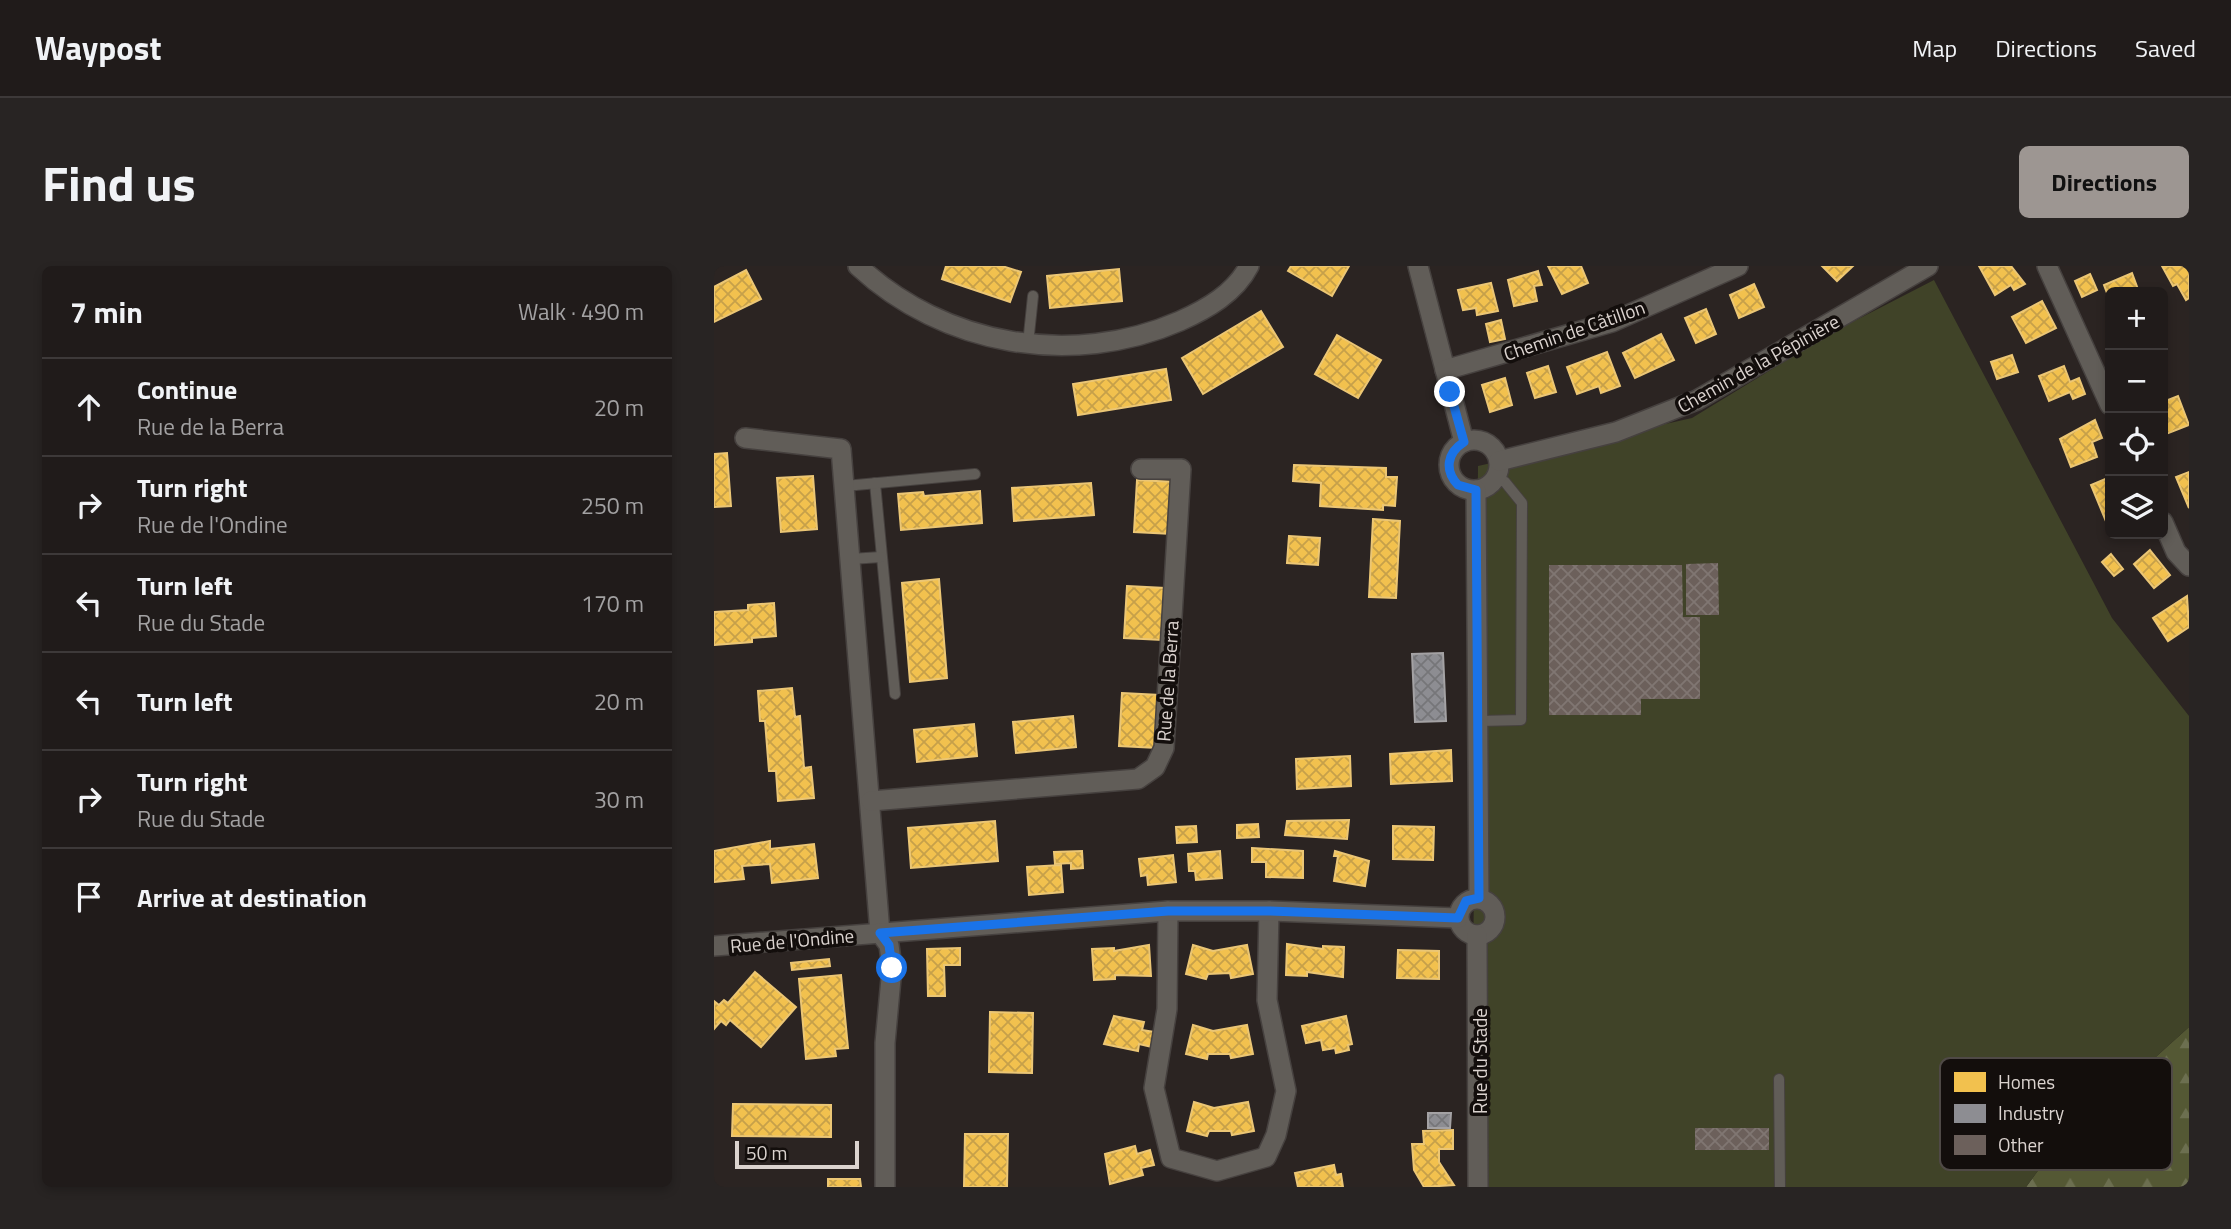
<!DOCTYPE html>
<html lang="en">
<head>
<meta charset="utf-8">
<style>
  :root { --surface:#201b1a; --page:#282423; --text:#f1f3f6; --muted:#a2a1a2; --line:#3d3939; --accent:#9d9692 }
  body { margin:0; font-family:"Titillium Web",sans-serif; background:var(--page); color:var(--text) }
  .controls { position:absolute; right:21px; top:21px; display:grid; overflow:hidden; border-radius:10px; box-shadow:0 4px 10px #0003 }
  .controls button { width:63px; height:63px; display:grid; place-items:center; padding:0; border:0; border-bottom:2px solid var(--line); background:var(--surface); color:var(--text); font:35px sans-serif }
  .scale { position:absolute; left:21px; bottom:18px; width:124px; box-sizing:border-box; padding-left:7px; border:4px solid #dbd3cf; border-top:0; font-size:19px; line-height:24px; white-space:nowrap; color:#dbd3cf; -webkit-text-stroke:5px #130e0c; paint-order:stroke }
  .stop { position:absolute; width:21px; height:21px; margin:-16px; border:5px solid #1a73e8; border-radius:50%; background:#fff }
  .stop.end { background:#1a73e8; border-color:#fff; box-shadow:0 2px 7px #0008 }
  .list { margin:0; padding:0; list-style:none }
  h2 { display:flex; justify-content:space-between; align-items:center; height:91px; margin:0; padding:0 28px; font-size:30px }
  h2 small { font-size:23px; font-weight:400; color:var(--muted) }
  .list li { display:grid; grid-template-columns:46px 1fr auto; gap:21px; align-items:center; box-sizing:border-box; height:98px; padding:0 28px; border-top:2px solid var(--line) }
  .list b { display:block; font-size:26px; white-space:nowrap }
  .list p { margin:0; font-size:23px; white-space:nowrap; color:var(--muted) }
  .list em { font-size:23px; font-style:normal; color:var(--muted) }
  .icon { flex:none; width:38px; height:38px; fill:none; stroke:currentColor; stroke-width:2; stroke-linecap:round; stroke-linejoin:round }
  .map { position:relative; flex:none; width:1475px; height:921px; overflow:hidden; border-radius:10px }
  header { display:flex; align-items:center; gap:42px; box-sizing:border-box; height:98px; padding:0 35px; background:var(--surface); border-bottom:2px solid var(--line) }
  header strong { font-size:33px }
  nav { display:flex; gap:38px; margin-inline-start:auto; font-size:24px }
  .intro { display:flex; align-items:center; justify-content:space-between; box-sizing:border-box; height:168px; padding:0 42px }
  h1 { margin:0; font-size:49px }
  .button { padding:18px 32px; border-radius:10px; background:var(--accent); color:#111; font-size:24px; font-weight:700 }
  main { display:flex; gap:42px; padding:0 42px }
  aside { flex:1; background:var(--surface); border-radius:10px; box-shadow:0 4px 10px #0003 }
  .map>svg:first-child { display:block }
  .forest { fill:url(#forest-firs) }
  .park { fill:#404328 }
  .homes { fill:url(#homes-cross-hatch); stroke:#ebc675; stroke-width:2 }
  .industry { fill:url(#industry-cross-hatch); stroke:#a4a2a4; stroke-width:2 }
  .building { fill:url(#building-cross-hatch) }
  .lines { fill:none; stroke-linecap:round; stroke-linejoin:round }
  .service-casing { stroke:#46413f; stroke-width:12 }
  .minor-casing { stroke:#46413f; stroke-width:22 }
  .service { stroke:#615d58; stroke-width:10 }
  .minor { stroke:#615d58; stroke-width:19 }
  .route { stroke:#1a73e8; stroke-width:9 }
  .labels { text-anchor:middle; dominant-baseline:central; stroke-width:7; stroke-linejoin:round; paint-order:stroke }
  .street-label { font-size:19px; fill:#dbd3cf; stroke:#130e0c }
  .key { fill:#130e0c; stroke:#4f4946; stroke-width:2 }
  .key-label { font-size:19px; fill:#dbd3cf }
</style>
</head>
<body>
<header>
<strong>Waypost</strong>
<nav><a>Map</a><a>Directions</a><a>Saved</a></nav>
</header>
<div class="intro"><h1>Find us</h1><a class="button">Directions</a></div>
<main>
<aside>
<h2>7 min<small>Walk · 490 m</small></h2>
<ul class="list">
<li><svg class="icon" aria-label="ahead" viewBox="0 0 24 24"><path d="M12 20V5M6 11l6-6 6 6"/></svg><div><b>Continue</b><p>Rue de la Berra</p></div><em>20 m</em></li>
<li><svg class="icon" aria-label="right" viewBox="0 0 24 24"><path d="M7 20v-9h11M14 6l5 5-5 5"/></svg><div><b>Turn right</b><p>Rue de l'Ondine</p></div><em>250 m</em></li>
<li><svg class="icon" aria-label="left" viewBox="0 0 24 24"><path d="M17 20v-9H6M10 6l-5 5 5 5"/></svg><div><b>Turn left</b><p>Rue du Stade</p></div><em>170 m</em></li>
<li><svg class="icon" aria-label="left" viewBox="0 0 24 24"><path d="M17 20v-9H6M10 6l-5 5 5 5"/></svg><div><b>Turn left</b></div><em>20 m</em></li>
<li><svg class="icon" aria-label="right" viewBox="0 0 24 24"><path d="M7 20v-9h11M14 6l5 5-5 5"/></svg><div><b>Turn right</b><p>Rue du Stade</p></div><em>30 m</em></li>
<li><svg class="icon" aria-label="arrive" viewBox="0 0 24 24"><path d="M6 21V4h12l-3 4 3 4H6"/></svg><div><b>Arrive at destination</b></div></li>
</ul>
</aside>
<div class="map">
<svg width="1475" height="921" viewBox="0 0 1475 921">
  <defs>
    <pattern id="forest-firs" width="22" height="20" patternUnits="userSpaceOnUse" patternTransform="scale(1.75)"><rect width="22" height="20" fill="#545834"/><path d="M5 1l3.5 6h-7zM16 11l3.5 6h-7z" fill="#6c6f50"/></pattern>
    <pattern id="homes-cross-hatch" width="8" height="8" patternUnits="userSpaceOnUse" patternTransform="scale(1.75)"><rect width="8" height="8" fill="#f2c14e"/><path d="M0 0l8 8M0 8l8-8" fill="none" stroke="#c6a04a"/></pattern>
    <pattern id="industry-cross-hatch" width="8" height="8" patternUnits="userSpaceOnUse" patternTransform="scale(1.75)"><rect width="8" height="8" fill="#8d8d92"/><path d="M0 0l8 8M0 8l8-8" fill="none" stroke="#767679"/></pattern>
    <pattern id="building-cross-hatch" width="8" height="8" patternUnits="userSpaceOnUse" patternTransform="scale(1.75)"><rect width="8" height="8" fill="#6c605b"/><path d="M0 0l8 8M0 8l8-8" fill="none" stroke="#807672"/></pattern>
  </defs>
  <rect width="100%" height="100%" fill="#2b2422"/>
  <path class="forest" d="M 1475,761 L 1475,921 L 1312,921 L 1340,883 Z"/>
  <path class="park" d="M 1220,14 L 1398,352 L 1475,450 L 1475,761 L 1340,883 L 1312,921 L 757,921 L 764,200 L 978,152 L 1119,66 Z"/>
  <g class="homes">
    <path d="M 232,0 L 288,0 L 307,6 L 296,36 L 228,13 Z"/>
    <path d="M 577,0 L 635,0 L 618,30 L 574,5 Z"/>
    <path d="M 834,0 L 867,0 L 874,17 L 848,28 Z"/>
    <path d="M 1108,0 L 1139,0 L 1123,15 Z"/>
    <path d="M 1265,0 L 1297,0 L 1311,18 L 1300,24 L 1297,19 L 1281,29 Z"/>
    <path d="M 1448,0 L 1475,0 L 1475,32 L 1472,34 L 1463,18 L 1459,20 Z"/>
    <path d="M 405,3 L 408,35 L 336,42 L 333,10 Z"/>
    <path d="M 32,4 L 47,33 L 0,56 L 0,21 Z"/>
    <path d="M 824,5 L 828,19 L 820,20 L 823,35 L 800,40 L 794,14 Z"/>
    <path d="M 1418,7 L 1425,26 L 1396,26 L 1396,35 L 1390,19 Z"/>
    <path d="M 1376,8 L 1383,24 L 1368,31 L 1361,15 Z"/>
    <path d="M 777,17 L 784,45 L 763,49 L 762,42 L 749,44 L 744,24 Z"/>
    <path d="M 1040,18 L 1050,41 L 1025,52 L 1016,29 Z"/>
    <path d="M 1328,35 L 1342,62 L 1312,77 L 1298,51 Z"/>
    <path d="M 992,43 L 1002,68 L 982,77 L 971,52 Z"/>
    <path d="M 547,45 L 569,81 L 489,128 L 468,92 Z"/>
    <path d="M 787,54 L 791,73 L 776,76 L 772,58 Z"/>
    <path d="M 947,68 L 960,94 L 921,112 L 909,87 Z"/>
    <path d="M 623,69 L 667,94 L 644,132 L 601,108 Z"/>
    <path d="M 893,86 L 906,120 L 887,127 L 885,120 L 863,128 L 853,101 Z"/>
    <path d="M 1298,89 L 1304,106 L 1283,113 L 1277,96 Z"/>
    <path d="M 834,100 L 842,126 L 821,132 L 813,107 Z"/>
    <path d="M 1350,100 L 1356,116 L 1365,112 L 1371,128 L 1359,133 L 1356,126 L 1335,135 L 1325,110 Z"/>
    <path d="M 452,103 L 457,134 L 364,149 L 359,118 Z"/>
    <path d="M 791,112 L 798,139 L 776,146 L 768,119 Z"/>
    <path d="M 1464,130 L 1475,159 L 1452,168 L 1449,159 L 1449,136 Z"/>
    <path d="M 1381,154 L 1388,172 L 1378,176 L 1383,191 L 1357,201 L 1346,173 Z"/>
    <path d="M 13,187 L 17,240 L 0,241 L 0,188 Z"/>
    <path d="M 580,199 L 672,202 L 672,211 L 683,211 L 681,240 L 669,239 L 669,244 L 606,240 L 607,217 L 579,215 Z"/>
    <path d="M 1475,206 L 1475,242 L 1462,211 Z"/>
    <path d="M 99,210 L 103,263 L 67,266 L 63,212 Z"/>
    <path d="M 1396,211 L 1396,265 L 1377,219 Z"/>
    <path d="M 423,214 L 461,216 L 458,268 L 420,266 Z"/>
    <path d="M 377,217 L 380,249 L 300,255 L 298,222 Z"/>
    <path d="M 266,225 L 268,257 L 187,264 L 184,228 L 209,226 L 210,230 Z"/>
    <path d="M 659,253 L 686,255 L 682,332 L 655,331 Z"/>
    <path d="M 575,270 L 606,272 L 604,299 L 573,297 Z"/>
    <path d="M 1436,284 L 1456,309 L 1440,322 L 1420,298 Z"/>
    <path d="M 1397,288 L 1409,303 L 1400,310 L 1388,296 Z"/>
    <path d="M 225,313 L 233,412 L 196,416 L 188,317 Z"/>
    <path d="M 413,320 L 451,322 L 448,374 L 410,372 Z"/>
    <path d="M 1473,330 L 1475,361 L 1454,375 L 1439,352 Z"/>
    <path d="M 60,337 L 62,370 L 38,372 L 38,376 L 0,379 L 0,346 L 34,344 L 34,339 Z"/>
    <path d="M 78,422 L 81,451 L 86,450 L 90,502 L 97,501 L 100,532 L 64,535 L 62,505 L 55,505 L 51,455 L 46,455 L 44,425 Z"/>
    <path d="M 408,427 L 446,429 L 443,482 L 405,480 Z"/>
    <path d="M 359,450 L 362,481 L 302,487 L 299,456 Z"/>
    <path d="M 260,458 L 263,490 L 203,496 L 200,464 Z"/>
    <path d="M 737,484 L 738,515 L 677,518 L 676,488 Z"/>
    <path d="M 636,490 L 637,520 L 583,523 L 582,493 Z"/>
    <path d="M 635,554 L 633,573 L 571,569 L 573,555 Z"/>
    <path d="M 281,555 L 284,595 L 197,602 L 194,562 Z"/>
    <path d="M 544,558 L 545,571 L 523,572 L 523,559 Z"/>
    <path d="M 482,560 L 483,576 L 463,577 L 462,561 Z"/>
    <path d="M 679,560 L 720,561 L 719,594 L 679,593 Z"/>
    <path d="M 56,575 L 56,583 L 100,578 L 104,612 L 58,617 L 56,598 L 28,600 L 30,613 L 0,616 L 0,585 Z"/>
    <path d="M 538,582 L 589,585 L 589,612 L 552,611 L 552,596 L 538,596 Z"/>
    <path d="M 368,585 L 369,602 L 357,603 L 357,597 L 341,598 L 340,586 Z"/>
    <path d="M 506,585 L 508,612 L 482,614 L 481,605 L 475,605 L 474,588 Z"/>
    <path d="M 621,585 L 655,595 L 651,620 L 620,615 L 624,590 L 620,590 Z"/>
    <path d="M 459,589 L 462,616 L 434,619 L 433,609 L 427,610 L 425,593 Z"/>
    <path d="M 347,599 L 349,626 L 315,629 L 313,601 Z"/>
    <path d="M 573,678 L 609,683 L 609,680 L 630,681 L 629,711 L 593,706 L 593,710 L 572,709 Z"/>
    <path d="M 435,679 L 437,710 L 401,709 L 401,713 L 380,714 L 378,683 L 400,682 L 400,685 Z"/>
    <path d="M 479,679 L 499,685 L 533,679 L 539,708 L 517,712 L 516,707 L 494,708 L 492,713 L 472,708 Z"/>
    <path d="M 246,682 L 246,699 L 230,699 L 231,730 L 214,730 L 213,683 Z"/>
    <path d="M 684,684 L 725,685 L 725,713 L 683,712 Z"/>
    <path d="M 115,693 L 116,700 L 78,704 L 77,697 Z"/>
    <path d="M 41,706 L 82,741 L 47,781 L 16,754 L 12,759 L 7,755 L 0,763 L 0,735 L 5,739 L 10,734 L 14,737 Z"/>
    <path d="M 127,709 L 134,782 L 121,783 L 122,790 L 92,793 L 85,713 Z"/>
    <path d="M 276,746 L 319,747 L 318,807 L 275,806 Z"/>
    <path d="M 400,750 L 430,756 L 428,764 L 441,766 L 438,781 L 425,778 L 424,785 L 390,778 Z"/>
    <path d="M 632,750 L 638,778 L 634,779 L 635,784 L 622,787 L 621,782 L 609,784 L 607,774 L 592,777 L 588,760 Z"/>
    <path d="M 479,759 L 499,765 L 533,759 L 539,788 L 517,792 L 516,788 L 494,788 L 493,793 L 472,788 Z"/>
    <path d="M 480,836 L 500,842 L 534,836 L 540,865 L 518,869 L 517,865 L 495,865 L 493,870 L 473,865 Z"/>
    <path d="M 19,838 L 117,839 L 117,871 L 18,870 Z"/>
    <path d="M 739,864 L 739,883 L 725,883 L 725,896 L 740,919 L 710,921 L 700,904 L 698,878 L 710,878 L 709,865 Z"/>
    <path d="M 251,868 L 294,868 L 293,921 L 250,921 Z"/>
    <path d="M 421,880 L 423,888 L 436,884 L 440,899 L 427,902 L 429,909 L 396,918 L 391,888 Z"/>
    <path d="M 620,899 L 622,909 L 627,908 L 629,921 L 584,921 L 581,907 Z"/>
    <path d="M 114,913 L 146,913 L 147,921 L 114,921 Z"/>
  </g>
  <g class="industry">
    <path d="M 729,387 L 732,455 L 701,456 L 698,388 Z"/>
    <path d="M 714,847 L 737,847 L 736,862 L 714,862 Z"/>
  </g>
  <g class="building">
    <path d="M 1004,297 L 1005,349 L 972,349 L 972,298 Z"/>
    <path d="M 835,299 L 968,299 L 969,351 L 986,351 L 986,433 L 927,433 L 927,449 L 835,449 Z"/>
    <rect x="981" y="862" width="74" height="22"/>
  </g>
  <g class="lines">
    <g class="service-casing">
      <g id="service">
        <path d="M 314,78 L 319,30"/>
        <path d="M 161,217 L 181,428"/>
        <path d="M 131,220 L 261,208"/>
        <path d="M 137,293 L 167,291"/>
        <path d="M 766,455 L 807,454 L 808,237 L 791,216 L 781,212"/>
        <path d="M 1065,813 L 1066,921"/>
      </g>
    </g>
    <g class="minor-casing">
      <g id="minor">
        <path d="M 144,0 C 230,80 358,102 466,55 C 493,43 521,27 535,0"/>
        <path d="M 704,0 L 750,176"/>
        <path d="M 1333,0 L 1396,139"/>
        <path d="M 731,104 L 898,56 L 1024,0"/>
        <path d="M 31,172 L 127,183 L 166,667 L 175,679 L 178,702 L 171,777 L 171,921"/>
        <circle cx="760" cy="199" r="25"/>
        <path d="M 785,195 L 902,166 L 983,134 L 1214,0"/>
        <path d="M 762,224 L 765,632"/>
        <path d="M 1449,256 L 1462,286 L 1475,300"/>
        <path d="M 157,535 L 424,513 L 441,501 L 450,482 L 467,203 L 427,203"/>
        <circle cx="763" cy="651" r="18"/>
        <path d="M 454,645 L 453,743 L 440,822 L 457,892 L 503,905 L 552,891 L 562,869 L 572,825 L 553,734 L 555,645"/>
        <path d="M 763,669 L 764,921"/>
        <path d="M 0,680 L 454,645 L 555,645 L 744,652"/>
      </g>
    </g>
    <use href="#service" class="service"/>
    <use href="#minor" class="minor"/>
  </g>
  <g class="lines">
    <path class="route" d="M 178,702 L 175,679 L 166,667 L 454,645 L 555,645 L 744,652 L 752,635 L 765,632 L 762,224 L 744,219 C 730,204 733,187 750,176 L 736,126"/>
  </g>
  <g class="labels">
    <g class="street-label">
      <text transform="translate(860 64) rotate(-19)">Chemin de Câtillon</text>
      <text transform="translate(1044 97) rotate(-29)">Chemin de la Pépinière</text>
      <text transform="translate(453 415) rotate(-86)">Rue de la Berra</text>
      <text transform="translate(78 674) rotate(-5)">Rue de l'Ondine</text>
      <text transform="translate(765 795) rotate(-90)">Rue du Stade</text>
    </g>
  </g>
  <rect x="1226" y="792" width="232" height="112" rx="10" class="key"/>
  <rect x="1240" y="806" width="32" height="20" fill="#f2c14e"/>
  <rect x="1240" y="838" width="32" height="19" fill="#8d8d92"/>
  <rect x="1240" y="869" width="32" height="20" fill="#6c605b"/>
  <g class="key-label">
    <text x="1284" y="823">Homes</text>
    <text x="1284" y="854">Industry</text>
    <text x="1284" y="886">Other</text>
  </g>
</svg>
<div class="controls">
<button>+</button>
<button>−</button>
<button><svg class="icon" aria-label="locate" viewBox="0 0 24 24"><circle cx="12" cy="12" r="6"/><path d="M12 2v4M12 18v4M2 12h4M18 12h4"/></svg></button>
<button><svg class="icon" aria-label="layers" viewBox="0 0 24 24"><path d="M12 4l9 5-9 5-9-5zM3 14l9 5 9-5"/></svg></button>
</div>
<div class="scale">50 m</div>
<div class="stop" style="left:178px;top:702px"></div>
<div class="stop end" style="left:736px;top:126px"></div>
</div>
</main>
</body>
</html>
